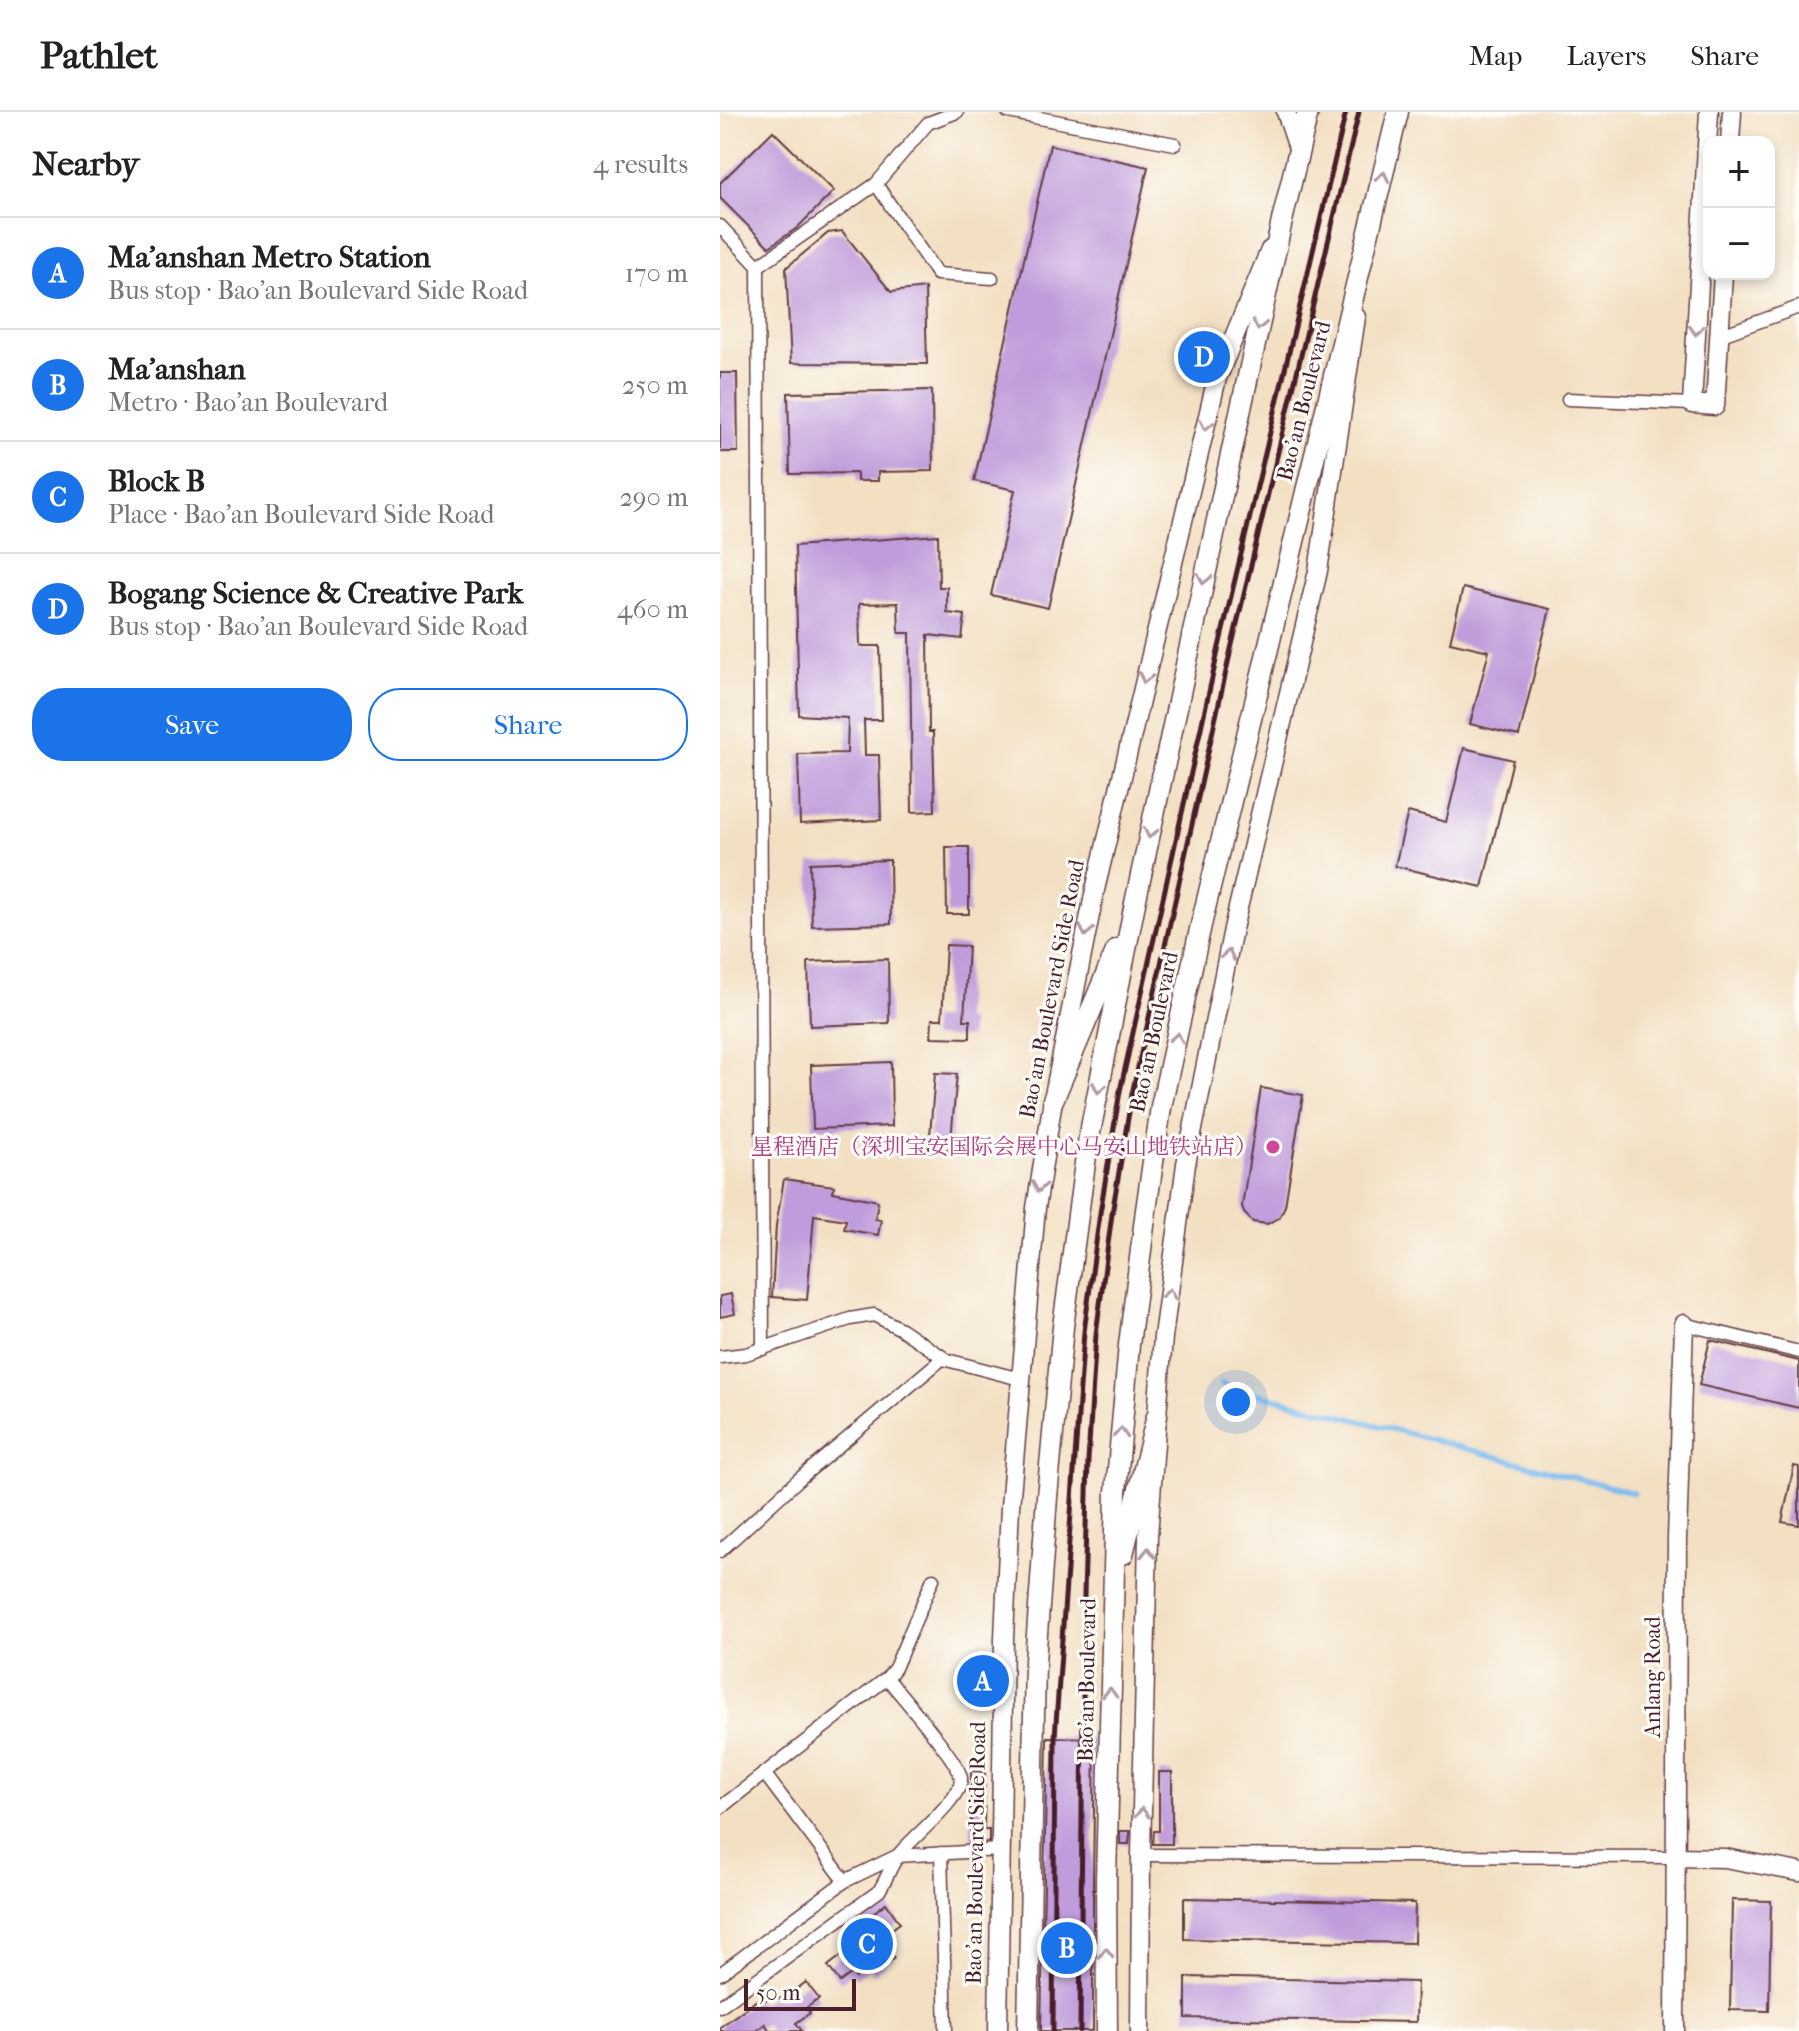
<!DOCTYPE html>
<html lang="en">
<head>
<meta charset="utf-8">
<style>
  :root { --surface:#fff; --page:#f6f6f6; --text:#222; --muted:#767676; --line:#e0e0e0; --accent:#1a73e8 }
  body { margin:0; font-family:"IM FELL French Canon","Noto Serif SC",serif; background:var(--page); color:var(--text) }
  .controls { position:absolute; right:24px; top:24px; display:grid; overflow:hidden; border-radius:16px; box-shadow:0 4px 12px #0003 }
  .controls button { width:72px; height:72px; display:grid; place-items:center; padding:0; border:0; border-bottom:2px solid var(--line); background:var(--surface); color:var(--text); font:40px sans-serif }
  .scale { position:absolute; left:24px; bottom:20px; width:112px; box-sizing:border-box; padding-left:8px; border:4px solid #4a1f2b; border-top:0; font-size:22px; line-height:28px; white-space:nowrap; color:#4a1f2b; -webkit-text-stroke:6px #fdfcf7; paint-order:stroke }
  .you { position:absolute; left:516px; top:1290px; width:28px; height:28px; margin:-20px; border:6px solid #fff; border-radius:50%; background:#1a73e8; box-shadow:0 0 0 12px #1a73e833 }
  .badge { display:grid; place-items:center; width:52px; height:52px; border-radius:50%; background:var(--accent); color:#fff; font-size:26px; font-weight:700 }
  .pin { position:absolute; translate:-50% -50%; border:4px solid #fff; box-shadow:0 2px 8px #0006 }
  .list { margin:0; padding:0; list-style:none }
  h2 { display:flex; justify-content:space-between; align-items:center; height:104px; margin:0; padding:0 32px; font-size:34px }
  h2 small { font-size:26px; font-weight:400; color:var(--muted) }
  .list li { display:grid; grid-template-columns:52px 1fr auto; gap:24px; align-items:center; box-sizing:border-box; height:112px; padding:0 32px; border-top:2px solid var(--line) }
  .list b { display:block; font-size:30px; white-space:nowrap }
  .list p { margin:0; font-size:26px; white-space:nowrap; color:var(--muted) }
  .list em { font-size:26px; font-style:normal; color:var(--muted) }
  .actions { display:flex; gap:16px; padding:24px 32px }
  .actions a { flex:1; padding:18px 0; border:2px solid var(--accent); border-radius:32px; text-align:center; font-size:28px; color:var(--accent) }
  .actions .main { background:var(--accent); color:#fff }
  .map { position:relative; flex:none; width:1079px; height:1919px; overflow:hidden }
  header { display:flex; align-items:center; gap:48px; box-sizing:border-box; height:112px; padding:0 40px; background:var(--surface); border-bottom:2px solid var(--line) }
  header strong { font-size:38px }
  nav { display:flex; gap:44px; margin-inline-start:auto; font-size:28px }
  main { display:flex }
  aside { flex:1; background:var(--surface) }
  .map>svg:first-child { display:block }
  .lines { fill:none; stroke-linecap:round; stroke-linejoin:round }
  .stream { stroke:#79bcef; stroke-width:5 }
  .building { fill:#bf9cdb }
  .street-casing { stroke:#633c42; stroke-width:15 }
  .secondary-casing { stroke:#633c42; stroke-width:21 }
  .primary-casing { stroke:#633c42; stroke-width:23 }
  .street { stroke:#fff; stroke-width:12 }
  .secondary { stroke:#fff; stroke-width:18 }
  .primary { stroke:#fff; stroke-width:20 }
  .rail { stroke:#4a1f2b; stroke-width:5 }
  .oneway { stroke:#ae9aa0 }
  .hotel-dot { fill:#d1479c; stroke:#fdfcf7; stroke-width:3 }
  .labels { text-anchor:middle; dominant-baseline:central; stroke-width:6; stroke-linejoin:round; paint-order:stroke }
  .street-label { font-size:22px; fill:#4a1f2b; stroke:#fdfcf7 }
  .hotel-label { font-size:22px; fill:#b23c85; stroke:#fdfcf7; text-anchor:end }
</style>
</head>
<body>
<header>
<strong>Pathlet</strong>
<nav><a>Map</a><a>Layers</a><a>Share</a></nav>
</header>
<main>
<aside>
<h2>Nearby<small>4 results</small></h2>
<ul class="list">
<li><span class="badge">A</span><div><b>Ma'anshan Metro Station</b><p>Bus stop · Bao'an Boulevard Side Road</p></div><em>170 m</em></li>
<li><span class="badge">B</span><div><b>Ma'anshan</b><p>Metro · Bao'an Boulevard</p></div><em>250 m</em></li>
<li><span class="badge">C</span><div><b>Block B</b><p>Place · Bao'an Boulevard Side Road</p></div><em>290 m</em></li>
<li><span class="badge">D</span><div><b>Bogang Science &amp; Creative Park</b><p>Bus stop · Bao'an Boulevard Side Road</p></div><em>460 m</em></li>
</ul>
<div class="actions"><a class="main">Save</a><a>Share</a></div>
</aside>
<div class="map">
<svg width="1079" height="1919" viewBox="0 0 1079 1919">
  <rect width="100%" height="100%" fill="#fdfcf7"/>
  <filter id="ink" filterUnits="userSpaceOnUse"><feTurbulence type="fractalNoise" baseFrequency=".0125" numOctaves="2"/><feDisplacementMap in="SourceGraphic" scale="16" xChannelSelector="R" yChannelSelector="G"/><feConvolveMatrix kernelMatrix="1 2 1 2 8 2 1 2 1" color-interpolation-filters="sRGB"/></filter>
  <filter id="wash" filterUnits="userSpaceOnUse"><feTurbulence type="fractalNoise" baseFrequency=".006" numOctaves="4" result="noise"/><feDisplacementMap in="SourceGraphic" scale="32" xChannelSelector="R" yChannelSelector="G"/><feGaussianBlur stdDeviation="1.8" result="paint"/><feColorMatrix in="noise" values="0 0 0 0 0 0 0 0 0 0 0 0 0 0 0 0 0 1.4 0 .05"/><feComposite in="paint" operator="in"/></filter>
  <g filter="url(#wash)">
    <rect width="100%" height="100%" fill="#f3e0c3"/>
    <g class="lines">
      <path class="stream" d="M 501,1272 L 914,1381"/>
    </g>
    <g id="blocks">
      <g class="building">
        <path d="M 53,19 L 114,79 L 77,116 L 49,135 L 0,86 L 0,71 Z"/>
        <path d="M 330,33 L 428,55 L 328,496 L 271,483 L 295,378 L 254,369 Z"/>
        <path d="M 122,119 L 171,180 L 205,176 L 207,252 L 71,251 L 66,156 L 108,121 Z"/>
        <path d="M 0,261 L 17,261 L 18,340 L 0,340 Z"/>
        <path d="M 212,278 L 213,359 L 158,360 L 158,369 L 137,369 L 137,361 L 70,362 L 68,281 Z"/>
        <path d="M 218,423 L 219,475 L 227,475 L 227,501 L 245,503 L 242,527 L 208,523 L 209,620 L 213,620 L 215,699 L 192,700 L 190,521 L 179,521 L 178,491 L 139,492 L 140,534 L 160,534 L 162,608 L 144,608 L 145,643 L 159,643 L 161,708 L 80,712 L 78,642 L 127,641 L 128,606 L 79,603 L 75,434 Z"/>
        <path d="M 743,476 L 830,497 L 799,624 L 750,612 L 769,539 L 730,530 Z"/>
        <path d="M 744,636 L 793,648 L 762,775 L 675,754 L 688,700 L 726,710 Z"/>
        <path d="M 226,735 L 249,735 L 249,802 L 227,802 Z"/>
        <path d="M 170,748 L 171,812 L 92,814 L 90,751 Z"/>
        <path d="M 226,833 L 248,834 L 244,908 L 250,908 L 250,926 L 211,925 L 212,907 L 222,907 Z"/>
        <path d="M 168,847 L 169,911 L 90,914 L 88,850 Z"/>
        <path d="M 171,950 L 172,1014 L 93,1017 L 91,953 Z"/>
        <path d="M 215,961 L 237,962 L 230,1038 L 209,1036 Z"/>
        <path d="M 541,976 L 583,983 L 565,1094 L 559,1106 L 547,1112 L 533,1110 L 524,1101 L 522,1094 Z"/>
        <path d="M 64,1067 L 114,1074 L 113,1080 L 158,1089 L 155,1107 L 161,1108 L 158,1123 L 124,1117 L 126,1108 L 94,1103 L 87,1188 L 52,1185 L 56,1113 Z"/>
        <path d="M 11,1182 L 15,1202 L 0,1205 L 0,1184 Z"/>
        <path d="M 990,1228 L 1079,1249 L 1079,1296 L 979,1273 Z"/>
        <path d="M 1074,1354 L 1079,1355 L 1079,1413 L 1062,1410 Z"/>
        <path d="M 327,1625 L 375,1626 L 373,1768 L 373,1919 L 321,1919 Z"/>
        <path d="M 251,1659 L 265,1660 L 264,1718 L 269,1718 L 269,1730 L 251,1731 Z"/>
        <path d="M 439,1660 L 452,1660 L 452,1732 L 433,1732 L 434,1719 L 439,1719 Z"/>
        <path d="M 400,1719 L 410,1719 L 409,1732 L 400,1732 Z"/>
        <path d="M 464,1786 L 695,1791 L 694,1831 L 464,1827 Z"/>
        <path d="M 1012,1788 L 1051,1789 L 1049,1899 L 1010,1898 Z"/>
        <path d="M 166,1791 L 180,1811 L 160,1826 L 174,1846 L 154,1862 L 150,1856 L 136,1866 L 132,1861 L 120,1870 L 108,1854 L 130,1837 L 132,1823 L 142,1816 L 139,1812 Z"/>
        <path d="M 466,1865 L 697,1870 L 696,1910 L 466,1906 Z"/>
        <path d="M 86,1870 L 99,1887 L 86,1896 L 90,1901 L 76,1911 L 82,1919 L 50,1919 L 45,1912 L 36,1919 L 0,1919 L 0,1915 L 37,1888 L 40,1892 L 50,1885 L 64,1887 Z"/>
      </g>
    </g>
  </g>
  <g filter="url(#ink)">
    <use href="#blocks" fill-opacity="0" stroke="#633c42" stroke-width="2"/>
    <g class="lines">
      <g class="street-casing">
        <g id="street">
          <path d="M 288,0 L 455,32"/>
          <path d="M 156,72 L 217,162 L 272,166"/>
          <path d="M 0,114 L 38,154 L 43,1237"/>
          <path d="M 38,154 L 156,72 L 208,11 L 237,0"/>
          <path d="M 999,224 L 1079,195"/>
          <path d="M 848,287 L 972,292"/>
          <path d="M 964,1212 L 1079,1240"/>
          <path d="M 0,1245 L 26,1242 L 130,1207 L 154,1203 L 181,1217 L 227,1248 L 300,1267"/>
          <path d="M 0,1439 L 78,1368 L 223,1246"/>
          <path d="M 44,1661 L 125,1769"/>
          <path d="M 0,1696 L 167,1566 L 175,1556 L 213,1467"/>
          <path d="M 221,1741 L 226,1919"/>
          <path d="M 421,1743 L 957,1745"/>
          <path d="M 0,1862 L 125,1769 L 177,1744 L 280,1738"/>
          <path d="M 0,1894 L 159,1779 C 167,1767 171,1752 180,1741 C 193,1725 243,1685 241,1666 C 239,1649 181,1583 167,1566"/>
        </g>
      </g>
      <g class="secondary-casing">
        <g id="secondary">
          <path d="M 566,0 L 579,39"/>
          <path d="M 989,0 L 972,292 L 995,294 L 1003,162"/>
          <path d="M 1010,30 L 1012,0"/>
          <path d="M 957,1745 L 1005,1746 L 1079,1760"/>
          <path d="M 278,1919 L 284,1526 L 290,1395 L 316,1096 L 333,988 L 375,778 L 497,266 L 550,138"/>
          <path d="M 420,1919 L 421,1743 L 428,1424 L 443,1225 L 466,1052 L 513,817 L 598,459 L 636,205"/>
          <path d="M 955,1919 L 957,1427 L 964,1212"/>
        </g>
      </g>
      <g class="primary-casing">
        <g id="primary">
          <path d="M 333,988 L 397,837"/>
          <path d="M 403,1442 L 437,1304"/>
          <path d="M 308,1919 L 315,1550 L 327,1385 L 343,1215 L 367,1036 L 414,796 L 518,310 L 562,109 L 588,0"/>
          <path d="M 387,1919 L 386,1768 L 396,1380 L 409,1233 L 426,1098 L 441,995 L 481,813 L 678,0"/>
        </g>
      </g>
      <use href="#street" class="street"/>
      <use href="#secondary" class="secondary"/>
      <use href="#primary" class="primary"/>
      <g class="rail">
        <path d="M 333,1919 L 335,1625 L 364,1220 L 380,1101 L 400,979 L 499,535 L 626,0"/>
        <path d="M 360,1919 L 364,1483 L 368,1348 L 376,1222 L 392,1102 L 412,982 L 511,537 L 639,0"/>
      </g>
    </g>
    <defs><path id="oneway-chevron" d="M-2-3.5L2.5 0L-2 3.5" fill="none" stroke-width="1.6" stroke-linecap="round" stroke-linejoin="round" transform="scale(2)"/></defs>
    <g class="oneway">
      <use href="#oneway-chevron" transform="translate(663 65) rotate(-77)"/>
      <use href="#oneway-chevron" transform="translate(539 213) rotate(102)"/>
      <use href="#oneway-chevron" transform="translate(976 218) rotate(93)"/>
      <use href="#oneway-chevron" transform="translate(486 313) rotate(103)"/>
      <use href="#oneway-chevron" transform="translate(484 467) rotate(102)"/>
      <use href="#oneway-chevron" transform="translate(425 566) rotate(103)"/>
      <use href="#oneway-chevron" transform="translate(430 721) rotate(102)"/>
      <use href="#oneway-chevron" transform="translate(366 819) rotate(101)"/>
      <use href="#oneway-chevron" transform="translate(508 843) rotate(-79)"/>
      <use href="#oneway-chevron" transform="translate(457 926) rotate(-78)"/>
      <use href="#oneway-chevron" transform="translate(379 976) rotate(101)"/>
      <use href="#oneway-chevron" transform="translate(319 1075) rotate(99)"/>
      <use href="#oneway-chevron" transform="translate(449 1182) rotate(-82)"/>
      <use href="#oneway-chevron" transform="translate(401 1321) rotate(-85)"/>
      <use href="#oneway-chevron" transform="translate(428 1441) rotate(-89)"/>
      <use href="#oneway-chevron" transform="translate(390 1581) rotate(-89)"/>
      <use href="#oneway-chevron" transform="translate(422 1701) rotate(-89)"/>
      <use href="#oneway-chevron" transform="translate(386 1841) rotate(-90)"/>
    </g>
  </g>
  <circle class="hotel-dot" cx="553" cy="1035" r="8"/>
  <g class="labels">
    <g class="street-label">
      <text transform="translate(584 289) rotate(-76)">Bao'an Boulevard</text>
      <text transform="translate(332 877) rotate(-79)">Bao'an Boulevard Side Road</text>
      <text transform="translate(434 920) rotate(-78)">Bao'an Boulevard</text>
      <text transform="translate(933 1565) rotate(-90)">Anlang Road</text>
      <text transform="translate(367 1568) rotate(-89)">Bao'an Boulevard</text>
      <text transform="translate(256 1741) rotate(-89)">Bao'an Boulevard Side Road</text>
    </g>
    <g class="hotel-label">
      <text x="537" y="1035">星程酒店（深圳宝安国际会展中心马安山地铁站店）</text>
    </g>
  </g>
</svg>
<div class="controls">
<button>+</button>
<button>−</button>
</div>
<div class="scale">50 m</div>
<div class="you"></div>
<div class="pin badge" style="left:263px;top:1569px">A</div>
<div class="pin badge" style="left:347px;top:1836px">B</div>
<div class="pin badge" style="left:147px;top:1832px">C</div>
<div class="pin badge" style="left:484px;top:245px">D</div>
</div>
</main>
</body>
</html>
